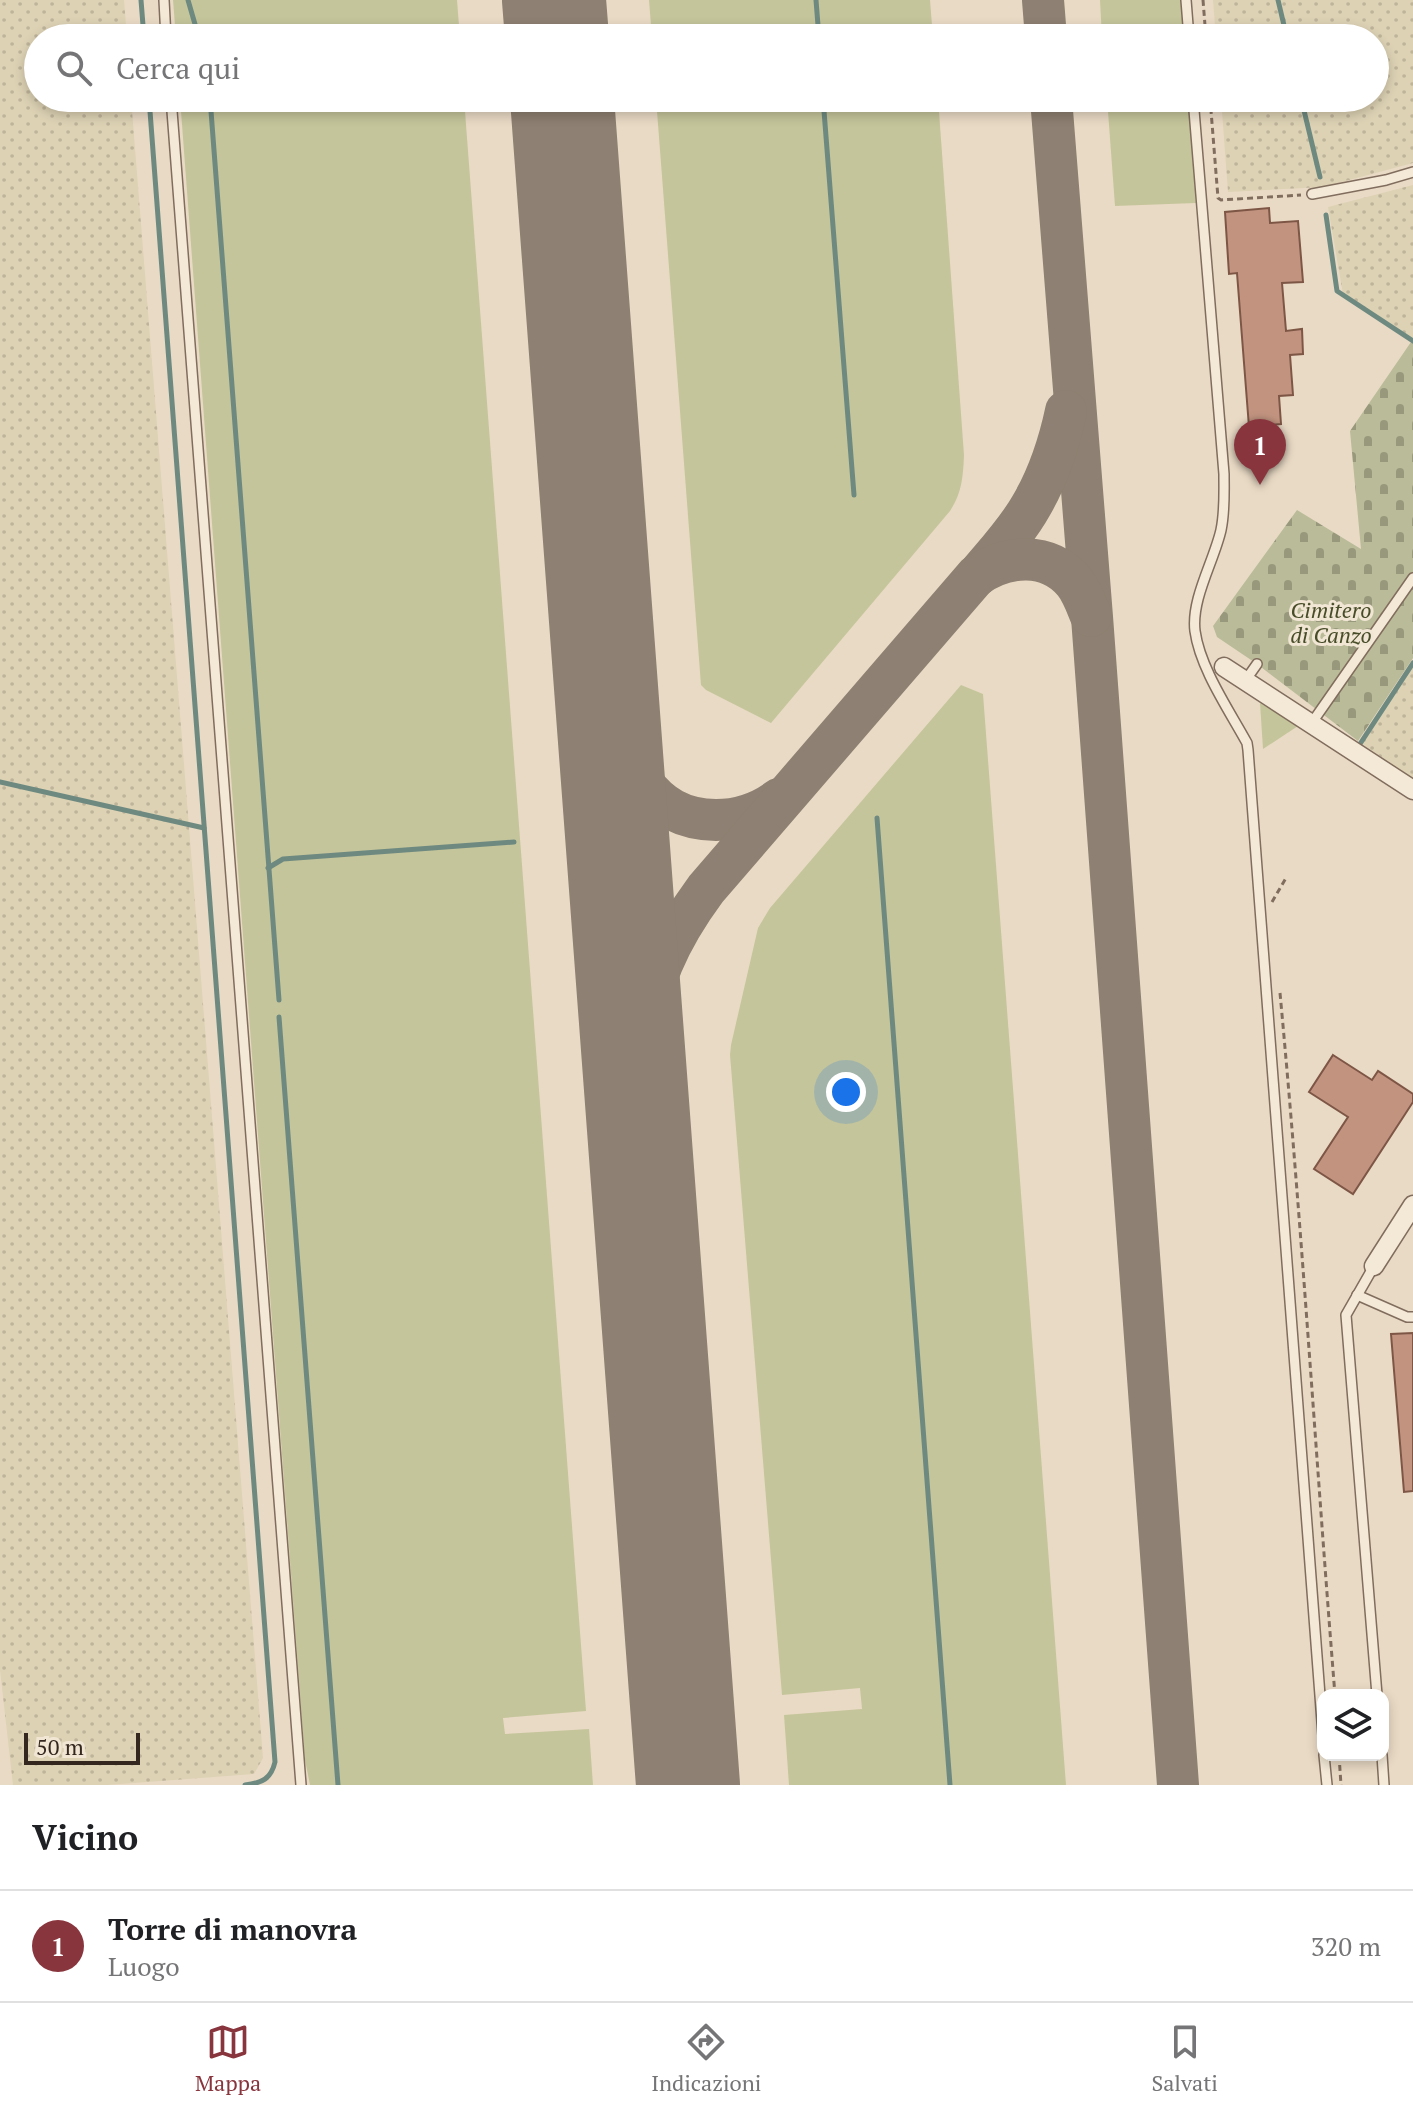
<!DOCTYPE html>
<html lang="it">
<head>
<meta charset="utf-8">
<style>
  :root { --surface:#fff; --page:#f6f6f6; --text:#202124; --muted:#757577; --line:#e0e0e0; --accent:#89353e }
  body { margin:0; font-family:"PT Serif",serif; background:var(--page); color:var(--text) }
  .controls { position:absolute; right:24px; bottom:24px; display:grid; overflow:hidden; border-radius:16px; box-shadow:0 4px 12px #0003 }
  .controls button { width:72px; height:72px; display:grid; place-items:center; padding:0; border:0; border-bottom:2px solid var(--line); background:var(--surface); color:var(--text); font:40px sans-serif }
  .scale { position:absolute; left:24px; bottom:20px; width:116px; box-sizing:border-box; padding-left:8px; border:4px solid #33271f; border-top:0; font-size:22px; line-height:28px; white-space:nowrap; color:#33271f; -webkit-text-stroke:6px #f1e6d4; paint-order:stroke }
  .you { position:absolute; left:846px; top:1092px; width:28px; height:28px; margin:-20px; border:6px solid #fff; border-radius:50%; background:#1a73e8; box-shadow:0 0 0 12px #1a73e833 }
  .badge { display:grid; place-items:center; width:52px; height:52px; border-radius:50%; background:var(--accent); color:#fff; font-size:26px; font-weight:700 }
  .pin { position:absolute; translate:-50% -66px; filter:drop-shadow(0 2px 4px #0008) }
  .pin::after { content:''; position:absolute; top:42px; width:28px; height:24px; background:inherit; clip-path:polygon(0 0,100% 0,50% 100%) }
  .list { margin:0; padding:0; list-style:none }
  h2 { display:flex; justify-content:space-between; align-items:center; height:104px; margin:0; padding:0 32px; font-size:34px }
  h2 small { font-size:26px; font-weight:400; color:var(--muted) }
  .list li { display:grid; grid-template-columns:52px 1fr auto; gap:24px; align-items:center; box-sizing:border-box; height:112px; padding:0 32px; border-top:2px solid var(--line) }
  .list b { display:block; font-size:30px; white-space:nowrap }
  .list p { margin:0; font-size:26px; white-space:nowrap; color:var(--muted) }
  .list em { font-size:26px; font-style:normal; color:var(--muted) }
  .icon { flex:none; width:44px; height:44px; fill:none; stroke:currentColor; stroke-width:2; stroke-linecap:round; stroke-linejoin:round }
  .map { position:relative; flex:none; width:1413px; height:1785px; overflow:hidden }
  .search { position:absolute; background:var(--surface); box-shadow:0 4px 12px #0003; left:24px; right:24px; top:24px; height:88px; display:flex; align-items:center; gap:20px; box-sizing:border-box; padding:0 28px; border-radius:44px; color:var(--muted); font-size:30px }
  .sheet { height:216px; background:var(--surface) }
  nav { display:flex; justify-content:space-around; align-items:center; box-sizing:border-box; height:112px; border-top:2px solid var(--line); background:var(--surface); font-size:22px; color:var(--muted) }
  nav a { display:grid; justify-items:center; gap:4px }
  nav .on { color:var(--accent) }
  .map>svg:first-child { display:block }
  .farmland { fill:url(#farmland-dots) }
  .grass { fill:#c5c59b }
  .cemetery { fill:url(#cemetery-stones) }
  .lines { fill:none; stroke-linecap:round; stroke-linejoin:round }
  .stream { stroke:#6e8a80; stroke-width:5 }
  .taxiway { stroke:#8e8072; stroke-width:42 }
  .runway { stroke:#8e8072; stroke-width:104 }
  .building { fill:#c29480; stroke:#7e5646; stroke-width:2 }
  .lane-casing { stroke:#816d5d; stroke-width:12 }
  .street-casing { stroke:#816d5d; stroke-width:21 }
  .path { stroke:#816d5d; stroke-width:3; stroke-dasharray:6 4; stroke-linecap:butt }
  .lane { stroke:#f4e9d7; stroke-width:9 }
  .street { stroke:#f4e9d7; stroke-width:18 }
  .labels { text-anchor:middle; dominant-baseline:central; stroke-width:6; stroke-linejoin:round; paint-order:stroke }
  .park-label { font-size:22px; font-style:italic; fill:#484d29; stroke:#f1e6d4 }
</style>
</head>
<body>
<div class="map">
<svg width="1413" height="1785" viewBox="0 0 1413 1785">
  <defs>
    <pattern id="farmland-dots" width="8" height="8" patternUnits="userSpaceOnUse" patternTransform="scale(2)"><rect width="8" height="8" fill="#ddd2b4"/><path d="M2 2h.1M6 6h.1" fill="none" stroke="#beb49a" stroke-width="1.8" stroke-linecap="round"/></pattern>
    <pattern id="cemetery-stones" width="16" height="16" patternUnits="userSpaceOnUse" patternTransform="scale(2)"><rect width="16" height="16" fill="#babb99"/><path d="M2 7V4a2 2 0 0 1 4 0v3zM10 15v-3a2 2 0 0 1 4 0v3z" fill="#98987c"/></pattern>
  </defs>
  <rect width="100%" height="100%" fill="#e9dac5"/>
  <g class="farmland">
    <path d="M 0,0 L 124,0 L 127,38 L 38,38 L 38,98 L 131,98 L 263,1758 L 254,1774 L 107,1785 L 13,1785 L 0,1670 Z"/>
    <path d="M 1213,0 L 1413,0 L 1413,163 L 1323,187 L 1228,192 L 1221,98 L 1375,98 L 1375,38 L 1216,38 Z"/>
    <path d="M 1413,185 L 1413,340 L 1343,294 L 1328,207 Z"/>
    <path d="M 1413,667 L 1413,778 L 1362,744 Z"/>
  </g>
  <g class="grass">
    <path d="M 173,0 L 457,0 L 460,38 L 176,38 Z"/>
    <path d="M 649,0 L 930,0 L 933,38 L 652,38 Z"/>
    <path d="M 1100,0 L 1181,0 L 1183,38 L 1102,38 Z"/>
    <path d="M 180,98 L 464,98 L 586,1711 L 503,1718 L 505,1734 L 589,1729 L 593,1785 L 310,1785 L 305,1760 Z"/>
    <path d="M 656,98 L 938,98 L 964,455 C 963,477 962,492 950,511 L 771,723 L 706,690 L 701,685 Z"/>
    <path d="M 1107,98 L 1188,98 L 1196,203 L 1115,206 Z"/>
    <path d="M 961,685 L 983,694 L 1066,1785 L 789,1785 L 784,1715 L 862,1709 L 860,1688 L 782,1695 L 730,1055 L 731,1045 L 758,928 L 770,908 Z"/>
    <path d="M 1260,703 L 1298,726 L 1263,749 Z"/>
  </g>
  <path class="cemetery" d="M 1411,342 L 1413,343 L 1413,658 L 1358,741 L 1257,664 L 1217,637 L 1213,626 L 1297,510 L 1361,549 L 1350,431 Z"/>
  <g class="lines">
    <g class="stream">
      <path d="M 141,0 L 144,38"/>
      <path d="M 188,0 L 199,38"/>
      <path d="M 816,0 L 819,38"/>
      <path d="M 1278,0 L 1287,38"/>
      <path d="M 149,98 L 275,1762 C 271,1779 262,1783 245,1785"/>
      <path d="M 210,98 L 279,1000"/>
      <path d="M 823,98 L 854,495"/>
      <path d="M 1301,98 L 1320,177"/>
      <path d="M 1326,215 L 1337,291 L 1413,341"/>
      <path d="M 1358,747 L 1413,663"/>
      <path d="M 0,782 L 204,828"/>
      <path d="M 877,818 L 950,1785"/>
      <path d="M 268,868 L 283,859 L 514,842"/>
      <path d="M 279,1017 L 338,1785"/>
    </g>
    <g class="taxiway">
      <path d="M 1043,0 L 1046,38"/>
      <path d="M 1051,98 L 1092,617 L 1178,1785"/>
      <path d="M 977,576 C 996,553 1017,531 1031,506 C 1048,477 1059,444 1066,411"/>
      <path d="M 607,702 C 626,758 646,820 716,820 C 739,820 760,813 779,799"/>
      <path d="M 635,1081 C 642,1042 647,1001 662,964 C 673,938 689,912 706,889 L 976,576 C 1006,555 1048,551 1074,582 C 1082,592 1086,604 1091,616"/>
    </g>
    <g class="runway">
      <path d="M 554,0 L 557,38"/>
      <path d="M 562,98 L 688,1785"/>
    </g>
  </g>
  <g class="building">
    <path d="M 1269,208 L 1270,223 L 1298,221 L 1303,282 L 1282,283 L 1286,331 L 1302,329 L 1303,354 L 1290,355 L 1293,395 L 1279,396 L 1281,424 L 1249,427 L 1237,273 L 1229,274 L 1225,212 Z"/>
    <path d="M 1333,1055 L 1372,1080 L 1378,1071 L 1413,1094 L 1413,1102 L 1353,1194 L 1314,1169 L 1348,1117 L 1309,1092 Z"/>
    <path d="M 1413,1333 L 1413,1491 L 1404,1492 L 1391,1334 Z"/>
  </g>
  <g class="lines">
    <g class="lane-casing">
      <g id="lane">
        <path d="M 164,0 L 166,38"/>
        <path d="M 1186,0 L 1189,38"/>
        <path d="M 171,98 L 301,1785"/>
        <path d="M 1193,98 L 1224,474 C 1224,493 1225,511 1221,530 C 1214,561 1191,599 1195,631 C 1200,668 1229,710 1247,743 L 1248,750 L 1323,1735"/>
        <path d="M 1312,194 L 1386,180 L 1413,172"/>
        <path d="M 1245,681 L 1257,664"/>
        <path d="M 1311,724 L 1413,578"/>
        <path d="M 1374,1266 L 1346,1315 L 1377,1695"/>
        <path d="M 1357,1295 L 1407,1317 L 1413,1317"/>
        <path d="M 1324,1755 L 1327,1785"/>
        <path d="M 1382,1755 L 1384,1785"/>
      </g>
    </g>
    <g class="street-casing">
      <g id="street">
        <path d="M 1224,667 L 1413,790"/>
        <path d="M 1374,1266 L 1413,1205"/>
      </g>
    </g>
    <g class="path">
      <path d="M 1203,0 L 1206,38"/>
      <path d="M 1210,98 L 1218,198 L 1221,200 L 1301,195"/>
      <path d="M 1272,902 L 1286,878"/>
      <path d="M 1280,993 C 1302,1227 1316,1461 1335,1695"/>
      <path d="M 1339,1755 L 1341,1785"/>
    </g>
    <use href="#lane" class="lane"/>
    <use href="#street" class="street"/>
  </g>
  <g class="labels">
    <g class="park-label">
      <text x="1331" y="609">Cimitero<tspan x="1331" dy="25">di Canzo</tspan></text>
    </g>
  </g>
</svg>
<div class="controls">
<button><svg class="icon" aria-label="layers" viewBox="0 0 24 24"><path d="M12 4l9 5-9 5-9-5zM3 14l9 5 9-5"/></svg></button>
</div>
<div class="scale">50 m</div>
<div class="you"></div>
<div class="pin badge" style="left:1260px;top:485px">1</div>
<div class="search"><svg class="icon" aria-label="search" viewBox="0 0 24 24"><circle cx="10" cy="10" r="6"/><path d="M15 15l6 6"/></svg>Cerca qui</div>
</div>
<section class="sheet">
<h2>Vicino<small></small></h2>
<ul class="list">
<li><span class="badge">1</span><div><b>Torre di manovra</b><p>Luogo</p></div><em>320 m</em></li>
</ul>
</section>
<nav>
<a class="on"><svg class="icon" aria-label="map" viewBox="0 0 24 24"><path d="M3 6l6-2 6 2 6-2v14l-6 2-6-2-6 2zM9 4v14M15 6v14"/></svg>Mappa</a>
<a><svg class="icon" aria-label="directions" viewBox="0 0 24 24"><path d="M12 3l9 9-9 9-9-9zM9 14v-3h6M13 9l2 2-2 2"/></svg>Indicazioni</a>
<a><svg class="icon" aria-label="saved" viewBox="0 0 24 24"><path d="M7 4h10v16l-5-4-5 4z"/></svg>Salvati</a>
</nav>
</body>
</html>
